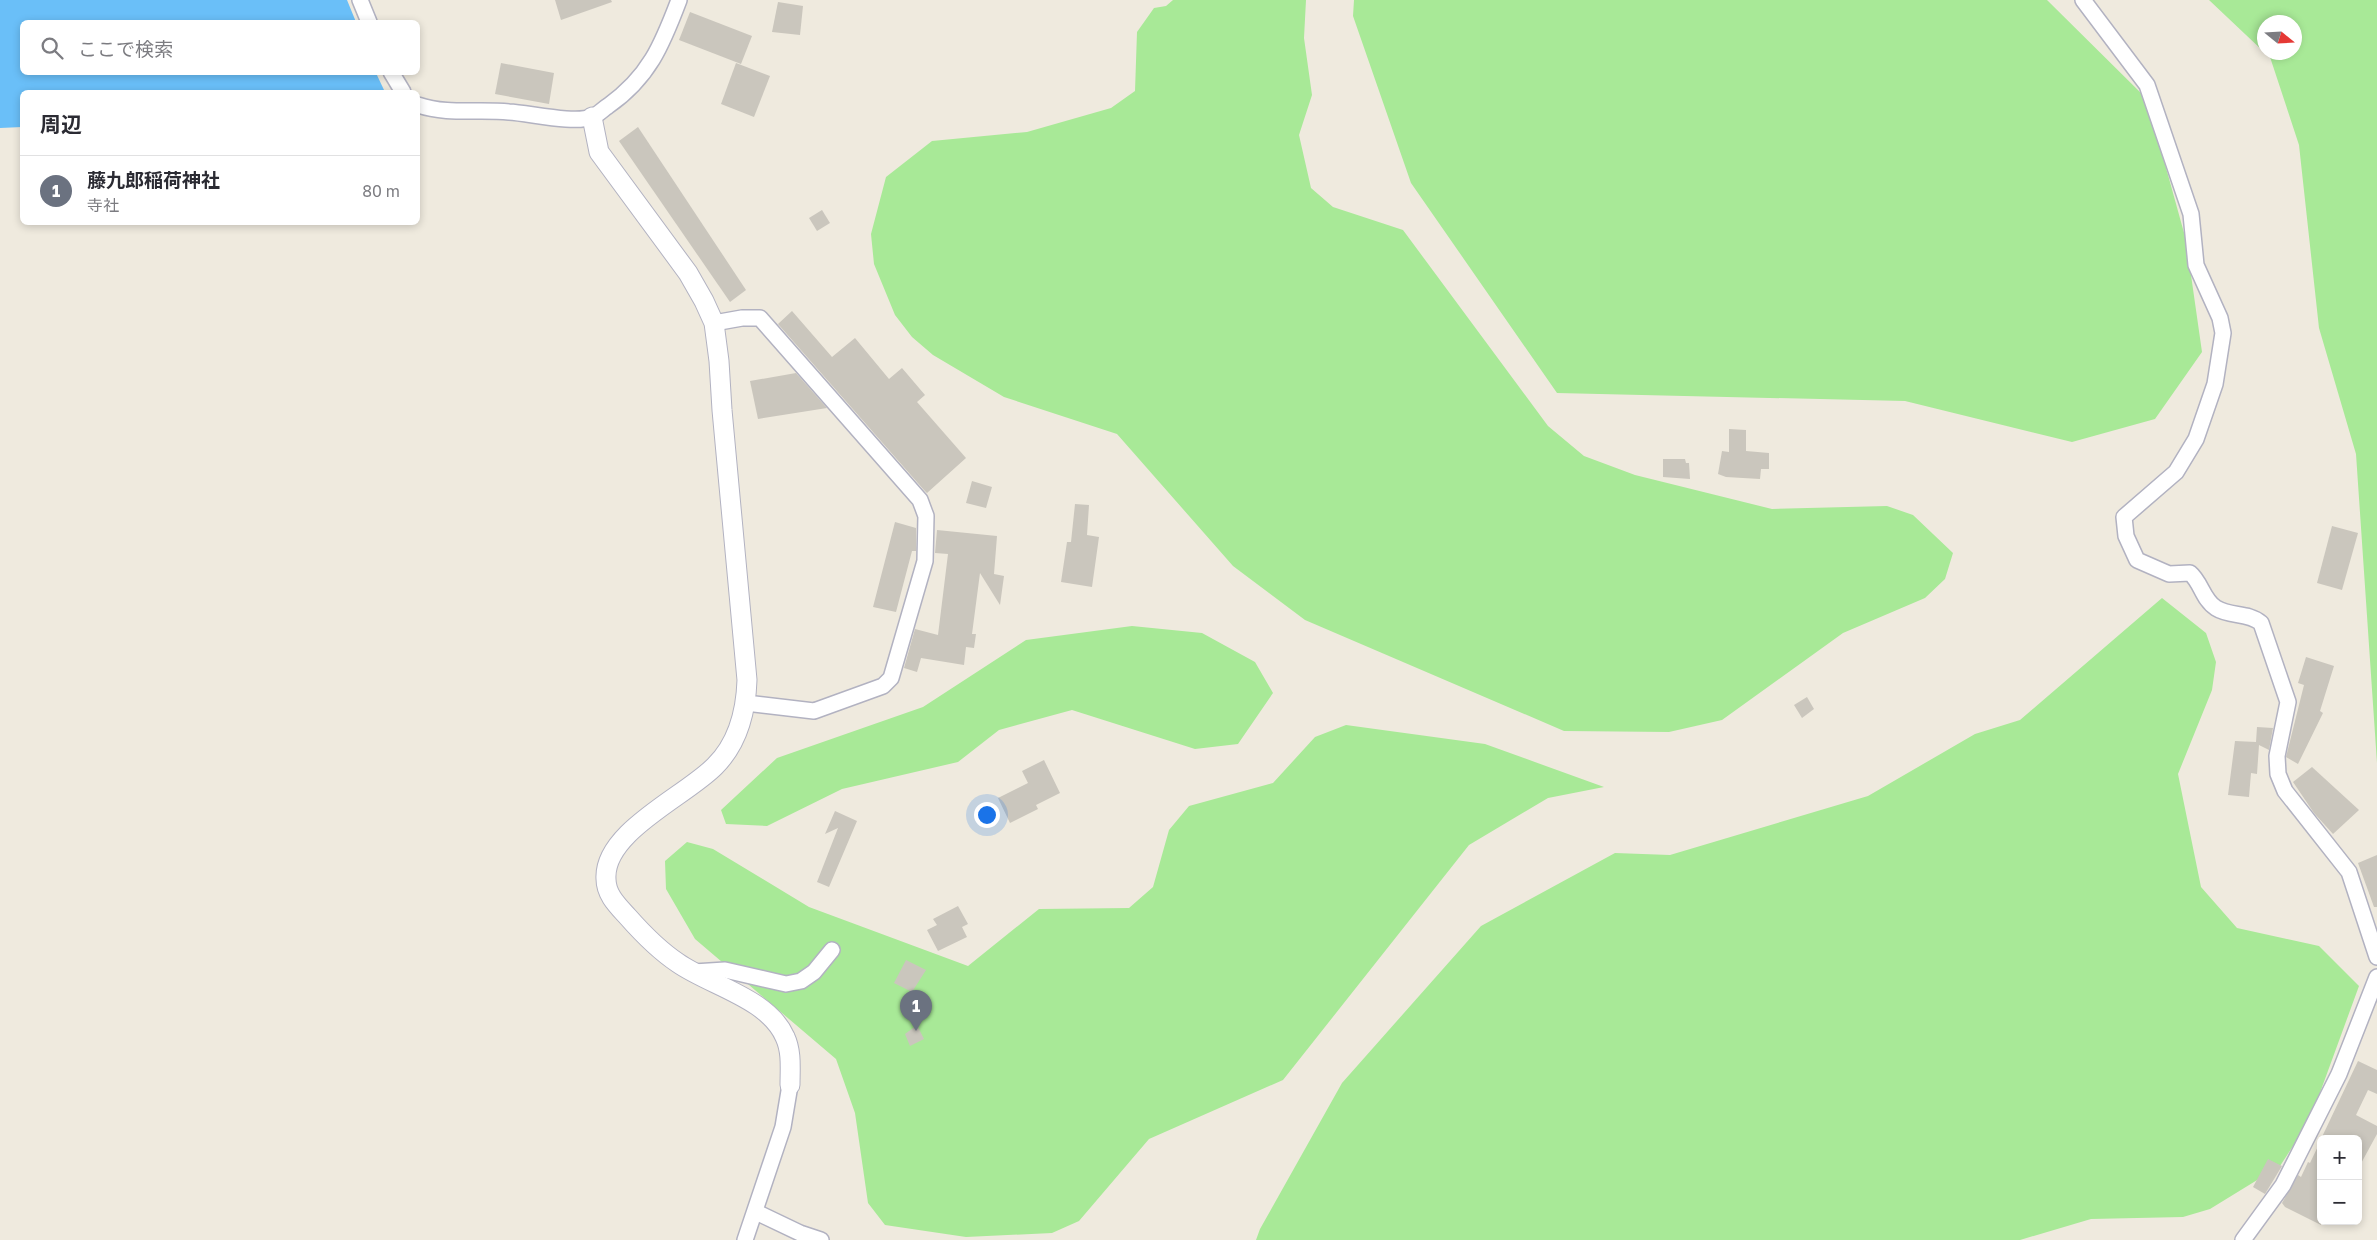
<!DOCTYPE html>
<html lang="ja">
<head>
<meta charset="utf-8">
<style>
  :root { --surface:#fff; --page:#f2f2f3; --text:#2b2b33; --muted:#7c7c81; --line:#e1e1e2; --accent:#3a45ff }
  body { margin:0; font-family:"Golos Text","Noto Sans JP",sans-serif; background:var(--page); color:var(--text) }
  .controls { position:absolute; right:15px; bottom:15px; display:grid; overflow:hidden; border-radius:8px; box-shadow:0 2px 8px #0003 }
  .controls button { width:45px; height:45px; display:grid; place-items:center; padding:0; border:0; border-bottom:1px solid var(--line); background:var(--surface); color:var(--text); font:25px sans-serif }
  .compass { position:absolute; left:2257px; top:15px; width:45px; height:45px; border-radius:50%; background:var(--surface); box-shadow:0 2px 8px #0003; rotate:108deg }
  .you { position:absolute; left:986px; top:814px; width:18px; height:18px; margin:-12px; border:4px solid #fff; border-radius:50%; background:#1a73e8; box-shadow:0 0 0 8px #1a73e833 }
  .badge { display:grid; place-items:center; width:32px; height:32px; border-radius:50%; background:var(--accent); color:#fff; font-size:16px; font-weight:700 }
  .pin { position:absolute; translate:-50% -41px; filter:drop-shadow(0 1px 2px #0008) }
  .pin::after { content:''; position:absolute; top:26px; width:18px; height:15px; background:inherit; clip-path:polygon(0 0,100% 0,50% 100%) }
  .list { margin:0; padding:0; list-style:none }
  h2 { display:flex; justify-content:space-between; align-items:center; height:65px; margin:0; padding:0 20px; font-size:21px }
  h2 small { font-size:16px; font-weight:400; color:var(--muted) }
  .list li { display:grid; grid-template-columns:32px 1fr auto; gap:15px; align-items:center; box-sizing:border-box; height:70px; padding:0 20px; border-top:1px solid var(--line) }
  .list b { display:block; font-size:19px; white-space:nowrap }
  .list p { margin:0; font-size:16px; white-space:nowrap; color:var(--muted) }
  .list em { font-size:16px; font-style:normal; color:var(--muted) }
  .icon { flex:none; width:28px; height:28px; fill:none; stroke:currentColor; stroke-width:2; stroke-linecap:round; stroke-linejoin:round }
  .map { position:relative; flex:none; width:2377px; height:1240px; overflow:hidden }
  .search { position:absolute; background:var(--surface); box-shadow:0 2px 8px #0003; left:20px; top:20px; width:400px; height:55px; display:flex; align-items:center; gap:12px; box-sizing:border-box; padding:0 18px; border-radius:8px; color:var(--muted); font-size:19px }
  .panel { position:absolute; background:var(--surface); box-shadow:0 2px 8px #0003; left:20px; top:90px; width:400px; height:135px; border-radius:8px }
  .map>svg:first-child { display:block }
  .green { fill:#a8e997 }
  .water { fill:#6abff8 }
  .building { fill:#cac6bd }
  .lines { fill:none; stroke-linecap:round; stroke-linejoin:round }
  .minor-casing { stroke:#b2b2c1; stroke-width:18 }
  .tertiary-casing { stroke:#b2b2c1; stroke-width:21 }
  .minor { stroke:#fff; stroke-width:15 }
  .tertiary { stroke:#fff; stroke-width:19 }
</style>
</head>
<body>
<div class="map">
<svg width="2377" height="1240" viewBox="0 0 2377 1240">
  <rect width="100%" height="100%" fill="#efeade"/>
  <g class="green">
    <path d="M 1173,0 L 1306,0 L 1304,38 L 1312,95 L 1299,135 L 1311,188 L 1333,207 L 1403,230 L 1548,426 L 1584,456 L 1635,475 L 1772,509 L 1887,506 L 1913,515 L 1953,553 L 1945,579 L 1925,598 L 1843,633 L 1722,720 L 1669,732 L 1564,731 L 1305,620 L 1233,566 L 1117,434 L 1004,397 L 933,355 L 912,337 L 895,315 L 874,264 L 871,234 L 886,177 L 932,141 L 1027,132 L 1111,108 L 1135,91 L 1137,32 L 1154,8 L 1166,6 Z"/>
    <path d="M 1354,0 L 2047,0 L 2147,99 L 2186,240 L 2202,352 L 2155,419 L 2072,442 L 1905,401 L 1557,393 L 1411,183 L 1353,16 Z"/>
    <path d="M 2209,0 L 2377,0 L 2377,763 L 2356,454 L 2319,328 L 2299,145 L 2270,57 L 2265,53 L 2294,52 L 2294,22 L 2264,22 L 2264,52 Z"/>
    <path d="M 2162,598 L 2206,633 L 2216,662 L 2212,690 L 2178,774 L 2201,887 L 2237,928 L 2319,946 L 2359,986 L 2310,1120 L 2280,1166 L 2210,1209 L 2183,1217 L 2091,1219 L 2020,1240 L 1256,1240 L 1260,1229 L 1342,1083 L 1481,926 L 1615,853 L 1670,855 L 1868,796 L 1975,734 L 2020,720 Z"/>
    <path d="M 1132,626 L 1202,633 L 1255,662 L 1273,693 L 1238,744 L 1195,749 L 1072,710 L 999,730 L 958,762 L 842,789 L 767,826 L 726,824 L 721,810 L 777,758 L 923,707 L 1026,640 Z"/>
    <path d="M 1346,725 L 1485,744 L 1604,787 L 1548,798 L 1469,845 L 1283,1080 L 1149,1139 L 1079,1221 L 1052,1233 L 966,1237 L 885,1225 L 868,1203 L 855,1113 L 836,1059 L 695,939 L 666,889 L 665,861 L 687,842 L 713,849 L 809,907 L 968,966 L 1039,909 L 1129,908 L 1153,887 L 1169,830 L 1189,806 L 1273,783 L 1315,737 Z"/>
  </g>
  <path class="water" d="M 0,0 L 347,0 L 356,22 L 22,22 L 22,72 L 376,73 L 384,90 L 375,92 L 22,92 L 22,127 L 0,128 Z"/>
  <g class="building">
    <path d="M 555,0 L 611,0 L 612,2 L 561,20 Z"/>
    <path d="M 778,2 L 803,6 L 800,35 L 772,32 Z"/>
    <path d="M 690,12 L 752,36 L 741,64 L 679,40 Z"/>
    <path d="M 501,63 L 554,73 L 549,104 L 495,94 Z"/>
    <path d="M 736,63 L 770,76 L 754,117 L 721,104 Z"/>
    <path d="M 638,127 L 746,290 L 730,302 L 619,141 Z"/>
    <path d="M 822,210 L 830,223 L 817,231 L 809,218 Z"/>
    <path d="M 792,311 L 832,357 L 855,338 L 889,379 L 902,368 L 925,395 L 917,402 L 966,458 L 927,493 L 924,490 L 778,324 Z"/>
    <path d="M 796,373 L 827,408 L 758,419 L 750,381 Z"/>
    <path d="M 1729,429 L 1746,430 L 1746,451 L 1769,453 L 1769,469 L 1761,469 L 1760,479 L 1726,477 L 1718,474 L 1722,451 L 1729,452 Z"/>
    <path d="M 1663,459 L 1685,459 L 1686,463 L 1689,463 L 1690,479 L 1663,477 Z"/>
    <path d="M 972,481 L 992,487 L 986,508 L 966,503 Z"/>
    <path d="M 1075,504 L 1089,505 L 1087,535 L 1099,537 L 1092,587 L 1061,582 L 1067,542 L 1071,542 Z"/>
    <path d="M 895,522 L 916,528 L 916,551 L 912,551 L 896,612 L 873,607 Z"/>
    <path d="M 2332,526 L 2358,533 L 2342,590 L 2317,583 Z"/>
    <path d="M 937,530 L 997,536 L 994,574 L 1004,576 L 1000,605 L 980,573 L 972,634 L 976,634 L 974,648 L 966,647 L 964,665 L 921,658 L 917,672 L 904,668 L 915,629 L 938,635 L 948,554 L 935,553 Z"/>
    <path d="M 2306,657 L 2334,666 L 2320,711 L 2323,713 L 2298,764 L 2286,757 L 2304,685 L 2298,683 Z"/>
    <path d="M 1807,697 L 1814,709 L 1802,718 L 1794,705 Z"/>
    <path d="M 2257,727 L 2273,728 L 2269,750 L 2259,745 L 2257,774 L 2251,773 L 2249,797 L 2228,795 L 2235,741 L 2256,742 Z"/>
    <path d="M 1044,760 L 1060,793 L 1036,805 L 1038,809 L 1010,823 L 998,798 L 1028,783 L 1022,771 Z"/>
    <path d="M 2312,767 L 2359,810 L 2333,834 L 2314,813 L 2293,782 Z"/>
    <path d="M 835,811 L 857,821 L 829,887 L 817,882 L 838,828 L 825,834 Z"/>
    <path d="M 2377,855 L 2377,907 L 2374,907 L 2358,863 Z"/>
    <path d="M 958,906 L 968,924 L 962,927 L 967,937 L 938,951 L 927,930 L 937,925 L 933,919 Z"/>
    <path d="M 906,960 L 926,970 L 912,992 L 894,983 Z"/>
    <path d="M 917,1025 L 924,1039 L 910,1046 L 905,1034 Z"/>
    <path d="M 2358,1061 L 2377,1070 L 2377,1094 L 2368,1090 L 2356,1115 L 2377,1126 L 2377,1134 L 2358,1169 L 2358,1139 L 2321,1139 Z"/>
    <path d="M 2321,1140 L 2321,1225 L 2285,1207 L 2282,1203 L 2298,1175 L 2301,1177 L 2308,1162 L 2310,1163 Z"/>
    <path d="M 2268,1159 L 2282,1166 L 2265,1194 L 2253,1187 Z"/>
  </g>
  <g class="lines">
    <g class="minor-casing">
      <g id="minor">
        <path d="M 360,0 L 369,22"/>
        <path d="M 2083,0 L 2147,85 L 2191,214 L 2196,265 L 2220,318 L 2223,333 L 2215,384 L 2196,439 L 2176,472 L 2124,517 L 2126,536 L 2137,560 L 2169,574 L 2190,573 C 2201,582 2203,600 2216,608 C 2230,617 2248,612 2261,623 L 2288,702 L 2277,756 L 2278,774 L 2285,791 L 2349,872 L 2377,957"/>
        <path d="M 391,72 L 403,92"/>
        <path d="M 418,105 C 448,115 477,109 509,112 C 529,113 574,124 592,117 C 598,115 603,109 608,106 C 649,77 662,45 679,0"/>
        <path d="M 714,323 L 742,318 L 760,318 L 920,500 L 926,516 L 925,561 L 891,678 L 883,686 L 814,711 L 746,703"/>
        <path d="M 694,972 L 725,970 L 786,984 L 801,981 L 814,972 L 832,950"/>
        <path d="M 756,1212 L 800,1233 L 821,1240"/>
        <path d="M 745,1240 L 783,1127 L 790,1085"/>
        <path d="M 2243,1240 L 2283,1185 L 2339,1074 L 2377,977"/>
      </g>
    </g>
    <g class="tertiary-casing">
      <path id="tertiary" d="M 592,117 L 599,152 L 688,273 L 704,301 L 714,323 L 719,361 L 722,410 L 747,680 C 746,711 738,743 715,766 C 686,796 603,832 606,879 C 606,895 618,906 628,917 C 643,934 660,951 678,963 C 711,986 768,998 785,1037 C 792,1052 790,1069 790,1085"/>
    </g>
    <use href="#minor" class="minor"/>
    <use href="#tertiary" class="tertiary"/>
  </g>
</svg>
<div class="controls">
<button>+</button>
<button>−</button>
</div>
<svg class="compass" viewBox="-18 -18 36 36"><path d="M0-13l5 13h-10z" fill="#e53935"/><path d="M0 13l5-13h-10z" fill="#7c7c81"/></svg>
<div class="you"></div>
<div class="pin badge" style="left:916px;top:1031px;background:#6b7280">1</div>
<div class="search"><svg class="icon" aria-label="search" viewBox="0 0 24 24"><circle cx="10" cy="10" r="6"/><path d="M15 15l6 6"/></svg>ここで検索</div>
<section class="panel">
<h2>周辺<small></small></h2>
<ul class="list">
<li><span class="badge" style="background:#6b7280">1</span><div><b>藤九郎稲荷神社</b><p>寺社</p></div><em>80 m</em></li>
</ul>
</section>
</div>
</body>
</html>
